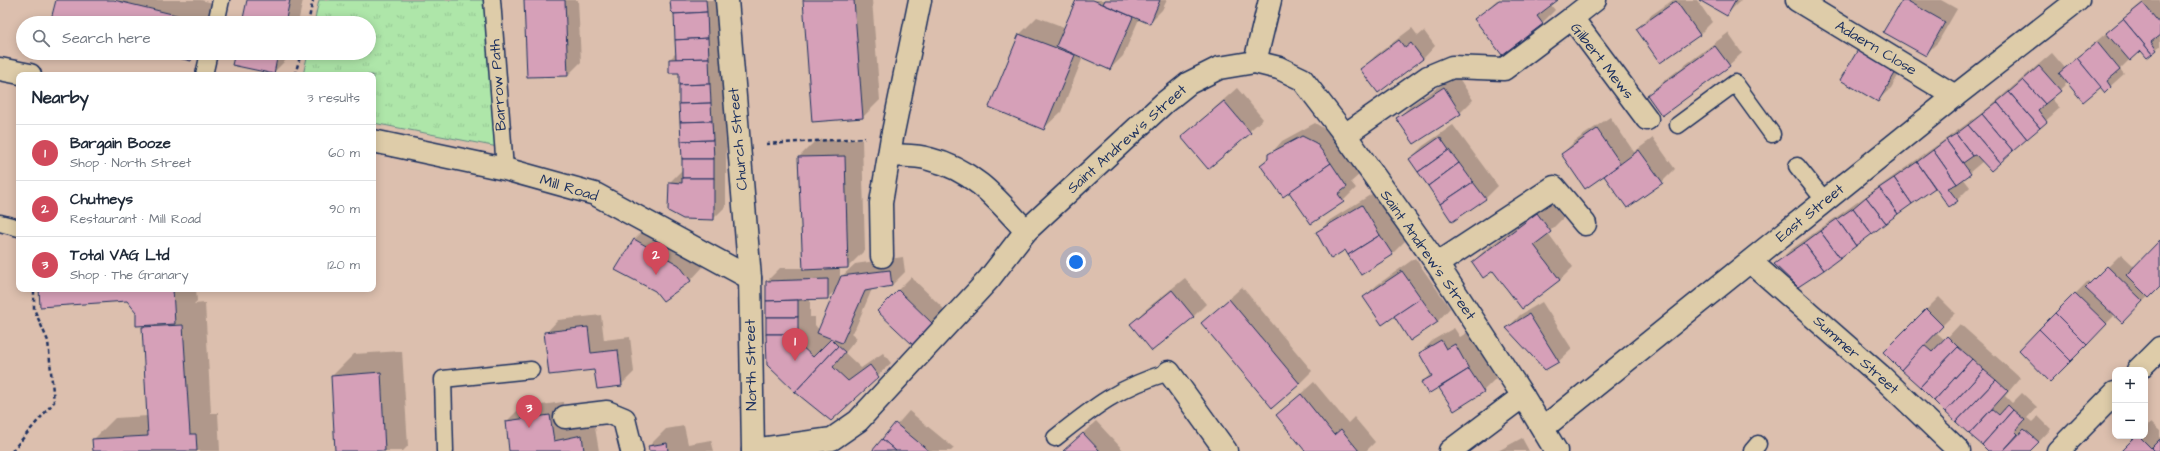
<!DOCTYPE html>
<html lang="en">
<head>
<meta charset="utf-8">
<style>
  :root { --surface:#fff; --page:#f2f2f3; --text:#1f2937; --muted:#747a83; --line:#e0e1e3; --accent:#d1495b }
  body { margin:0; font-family:"Architects Daughter",sans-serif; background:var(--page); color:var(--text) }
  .controls { position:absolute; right:12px; bottom:12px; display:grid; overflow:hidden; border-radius:8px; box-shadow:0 2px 10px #0003 }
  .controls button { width:36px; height:36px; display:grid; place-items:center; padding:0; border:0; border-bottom:1px solid var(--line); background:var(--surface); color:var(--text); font:20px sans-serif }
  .you { position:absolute; left:1076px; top:262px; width:14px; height:14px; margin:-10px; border:3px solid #fff; border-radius:50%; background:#1a73e8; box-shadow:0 0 0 6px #1a73e833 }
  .badge { display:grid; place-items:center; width:26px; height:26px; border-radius:50%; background:var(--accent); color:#fff; font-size:13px; font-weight:700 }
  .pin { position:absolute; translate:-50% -33px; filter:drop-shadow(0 1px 2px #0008) }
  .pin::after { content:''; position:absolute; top:21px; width:14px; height:12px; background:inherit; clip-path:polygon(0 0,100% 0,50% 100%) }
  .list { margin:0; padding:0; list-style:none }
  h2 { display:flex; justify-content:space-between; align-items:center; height:52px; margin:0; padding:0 16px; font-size:17px }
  h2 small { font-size:13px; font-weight:400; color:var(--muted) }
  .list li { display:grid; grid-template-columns:26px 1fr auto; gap:12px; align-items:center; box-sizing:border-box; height:56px; padding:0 16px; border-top:1px solid var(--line) }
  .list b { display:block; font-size:15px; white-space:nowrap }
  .list p { margin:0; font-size:13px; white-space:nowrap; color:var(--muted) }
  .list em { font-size:13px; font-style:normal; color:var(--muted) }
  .icon { flex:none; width:22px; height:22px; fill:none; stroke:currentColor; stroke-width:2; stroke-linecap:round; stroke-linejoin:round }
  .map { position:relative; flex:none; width:2160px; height:451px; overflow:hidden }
  .search { position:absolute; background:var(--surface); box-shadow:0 2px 10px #0003; left:16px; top:16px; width:360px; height:44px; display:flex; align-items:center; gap:10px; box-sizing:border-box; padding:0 14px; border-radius:22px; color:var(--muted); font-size:15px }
  .panel { position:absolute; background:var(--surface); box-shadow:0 2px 10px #0003; left:16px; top:72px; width:360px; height:220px; border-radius:8px }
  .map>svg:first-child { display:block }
  .park { fill:url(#park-tufts); stroke:#648a84 }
  .shadow { fill:#0003; fill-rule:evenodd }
  .building { fill:#d6a0b8; stroke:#1b2f5e }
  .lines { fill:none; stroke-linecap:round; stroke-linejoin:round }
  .service-casing { stroke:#1b2f5e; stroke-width:19 }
  .minor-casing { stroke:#1b2f5e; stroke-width:25 }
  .tertiary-casing { stroke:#1b2f5e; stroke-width:25 }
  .path { stroke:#1b2f5e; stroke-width:2.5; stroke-dasharray:4 3; stroke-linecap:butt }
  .service { stroke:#decca9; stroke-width:16 }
  .minor { stroke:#decca9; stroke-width:22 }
  .tertiary { stroke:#decca9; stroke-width:22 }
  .labels { text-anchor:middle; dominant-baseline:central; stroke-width:3.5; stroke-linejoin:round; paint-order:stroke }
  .street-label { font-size:15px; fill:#1b2f5e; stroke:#decca9 }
</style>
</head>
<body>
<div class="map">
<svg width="2160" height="451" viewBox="0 0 2160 451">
  <defs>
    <pattern id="park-tufts" width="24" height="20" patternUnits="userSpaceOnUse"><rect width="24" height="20" fill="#aee6a9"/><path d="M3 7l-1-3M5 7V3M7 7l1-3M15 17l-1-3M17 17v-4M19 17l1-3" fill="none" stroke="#95c694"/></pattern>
  </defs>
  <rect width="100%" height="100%" fill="#dcbfae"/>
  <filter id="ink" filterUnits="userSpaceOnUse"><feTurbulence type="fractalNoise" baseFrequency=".025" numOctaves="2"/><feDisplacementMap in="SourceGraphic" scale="8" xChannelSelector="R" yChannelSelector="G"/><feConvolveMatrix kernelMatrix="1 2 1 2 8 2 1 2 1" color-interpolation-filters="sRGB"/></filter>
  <g filter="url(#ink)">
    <path class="park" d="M 319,0 L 485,0 L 492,108 L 498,147 L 373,123 L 373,75 L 303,75 L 308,53 L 369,53 L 369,23 L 314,23 Z"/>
    <g class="shadow">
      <path d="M 57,0 L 201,0 L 217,4 L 213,23 L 51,23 Z"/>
      <path d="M 248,0 L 303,0 L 298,23 L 243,23 Z"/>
      <path d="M 525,0 L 578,0 L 581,62 L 568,75 Z"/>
      <path d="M 671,0 L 719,0 L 726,146 L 726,206 L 713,219 L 670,182 L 683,169 L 680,72 L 670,59 L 676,53 L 675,13 Z"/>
      <path d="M 804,0 L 872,0 L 880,100 L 863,117 L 813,121 Z"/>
      <path d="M 1077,0 L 1167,0 L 1162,10 L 1149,23 L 1139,19 L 1123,56 L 1110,69 L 1083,57 L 1061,112 L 1043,129 L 990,106 L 1020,34 L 1037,17 L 1064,27 Z"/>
      <path d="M 1497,0 L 1556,0 L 1550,4 L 1555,10 L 1542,23 L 1475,19 Z"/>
      <path d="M 1673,0 L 1697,0 L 1712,22 L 1700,34 L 1637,29 L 1650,16 Z"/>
      <path d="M 1701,0 L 1741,0 L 1727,14 Z"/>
      <path d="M 1903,0 L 1941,0 L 1957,9 L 1938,42 L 1925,55 Z"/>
      <path d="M 2145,0 L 2160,0 L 2160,46 L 2156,49 L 2142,50 L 2130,59 L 2120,69 L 2124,74 L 2105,91 L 2101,86 L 2068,82 L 2051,98 L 2060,108 L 1991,170 L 1983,161 L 1963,178 L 1970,187 L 1957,200 L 1935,186 L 1798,286 L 1776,264 L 1789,251 L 1982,113 L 2052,53 L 2065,68 Z"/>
      <path d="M 1412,28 L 1418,36 L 1424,31 L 1435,46 L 1423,59 L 1362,69 L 1375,56 Z"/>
      <path d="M 1728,33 L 1742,53 L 1729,65 L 1648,96 L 1661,83 Z"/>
      <path d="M 162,53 L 198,53 L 191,60 Z"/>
      <path d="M 236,53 L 291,53 L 290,56 L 273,73 Z"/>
      <path d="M 1909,57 L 1891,88 L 1878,100 L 1842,79 Z"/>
      <path d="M 1457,75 L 1473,100 L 1460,113 L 1398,118 L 1411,105 Z"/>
      <path d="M 1237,88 L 1263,119 L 1208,168 L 1182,137 Z"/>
      <path d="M 1610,117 L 1634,152 L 1653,138 L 1675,169 L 1662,182 L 1627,207 L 1604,174 L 1562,154 L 1575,141 Z"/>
      <path d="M 1315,123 L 1328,131 L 1360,174 L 1351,182 L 1356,188 L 1343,201 L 1289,190 L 1261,165 L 1282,141 Z"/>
      <path d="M 1453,125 L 1498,186 L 1485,199 L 1410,159 L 1423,146 Z"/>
      <path d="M 816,140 L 862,140 L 865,250 L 847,268 L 840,268 L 840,278 L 855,264 L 903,257 L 905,272 L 892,285 L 872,289 L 855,329 L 851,333 L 857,338 L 845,353 L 861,368 L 883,353 L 891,363 L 831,420 L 768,365 L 767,281 L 780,268 L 804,268 L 799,157 ZM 836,290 L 819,330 L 815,325 L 815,317 L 810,317 L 810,299 L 827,298 ZM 826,335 L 833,338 L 831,340 Z"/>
      <path d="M 1375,192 L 1405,241 L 1392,254 L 1345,249 L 1317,233 L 1330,220 Z"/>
      <path d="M 1550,201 L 1563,218 L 1548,233 L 1573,267 L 1560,280 L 1522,308 L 1493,269 L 1473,262 L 1486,249 Z"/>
      <path d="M 647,227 L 692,252 L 703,267 L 691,280 L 663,300 L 634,240 Z"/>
      <path d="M 2160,242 L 2160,285 L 2122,322 L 2115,315 L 2050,380 L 2020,350 L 2088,281 L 2091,284 L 2121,254 L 2135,267 Z"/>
      <path d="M 1415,258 L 1450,308 L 1438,321 L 1411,339 L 1394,315 L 1364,297 L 1377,285 Z"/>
      <path d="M 911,277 L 946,311 L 927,331 L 898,290 Z"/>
      <path d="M 1185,278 L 1206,304 L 1193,317 L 1131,324 L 1144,311 Z"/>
      <path d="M 1242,287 L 1312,371 L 1299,384 L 1202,323 Z"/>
      <path d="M 40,289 L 196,289 L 197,301 L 194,304 L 205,303 L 211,413 L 218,413 L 220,451 L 94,451 L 93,440 L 115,418 L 148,416 L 143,327 L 145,325 L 128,300 Z"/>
      <path d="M 1939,297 L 1955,313 L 1936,332 L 1945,340 L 1960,324 L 2020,378 L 2005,396 L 2012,403 L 2022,393 L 2037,407 L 2027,418 L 2032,422 L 2038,416 L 2051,429 L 2030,451 L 1990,451 L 1884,352 Z"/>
      <path d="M 1542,302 L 1572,349 L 1559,361 L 1546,369 L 1508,328 L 1520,315 Z"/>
      <path d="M 601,315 L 604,340 L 630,337 L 634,372 L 621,385 L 546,333 L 558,320 Z"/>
      <path d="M 1454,328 L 1460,337 L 1468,332 L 1496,378 L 1483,391 L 1454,409 L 1440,387 L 1422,382 L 1432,373 L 1420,353 L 1433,340 Z"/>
      <path d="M 402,351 L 408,446 L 403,451 L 336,451 L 332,376 L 354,354 Z"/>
      <path d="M 1314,382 L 1348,423 L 1354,417 L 1375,442 L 1366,451 L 1306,451 L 1277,415 Z"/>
      <path d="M 563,402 L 566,429 L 594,422 L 599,451 L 510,451 L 507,421 L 520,408 Z"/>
      <path d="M 909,411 L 954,448 L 951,451 L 874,451 Z"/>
      <path d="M 1096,421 L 1124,451 L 1064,451 Z"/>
      <path d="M 2151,423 L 2160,431 L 2160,451 L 2122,451 L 2137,436 L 2145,436 L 2145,428 Z"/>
      <path d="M 684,426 L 688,444 L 711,440 L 714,451 L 650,451 L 649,446 L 666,429 Z"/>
      <path d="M 1522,438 L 1529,451 L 1498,451 Z"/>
    </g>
    <g class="building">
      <path d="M 56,0 L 114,0 L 201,21 L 200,23 L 50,23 Z"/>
      <path d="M 247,0 L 290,0 L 285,23 L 242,23 Z"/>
      <path d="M 524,0 L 565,0 L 568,76 L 527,77 Z"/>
      <path d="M 670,0 L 706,0 L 707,12 L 674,14 L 671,11 Z"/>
      <path d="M 803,0 L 854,0 L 863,118 L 812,122 Z"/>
      <path d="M 1076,0 L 1093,0 L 1133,17 L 1110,70 L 1056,46 Z"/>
      <path d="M 1105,0 L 1160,0 L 1150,24 L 1103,4 Z"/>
      <path d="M 1499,0 L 1558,0 L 1537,16 L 1543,24 L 1502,55 L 1474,19 Z"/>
      <path d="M 1699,0 L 1736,0 L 1727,16 Z"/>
      <path d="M 1902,0 L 1906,0 L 1945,22 L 1926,56 L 1883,32 Z"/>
      <path d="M 1676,1 L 1700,35 L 1660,63 L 1636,29 Z"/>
      <path d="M 2143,3 L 2160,24 L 2160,35 L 2151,42 L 2157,50 L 2152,54 L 2123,19 Z"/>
      <path d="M 707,12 L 708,38 L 675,40 L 674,14 Z"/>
      <path d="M 2123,19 L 2152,54 L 2147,58 L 2141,51 L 2130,61 L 2106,33 Z"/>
      <path d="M 1019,34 L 1075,55 L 1044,130 L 989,107 Z"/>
      <path d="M 708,38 L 709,58 L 676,59 L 675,40 Z"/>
      <path d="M 1399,40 L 1405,48 L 1411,43 L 1423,59 L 1378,93 L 1360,69 Z"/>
      <path d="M 2097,42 L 2120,70 L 2107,81 L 2111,87 L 2105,93 L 2077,58 Z"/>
      <path d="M 1715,46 L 1730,66 L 1662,116 L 1647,95 Z"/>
      <path d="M 1859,48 L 1897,70 L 1878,102 L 1840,80 Z"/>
      <path d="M 158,53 L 193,53 L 191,61 Z"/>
      <path d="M 235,53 L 278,53 L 274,74 L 232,65 Z"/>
      <path d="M 709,58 L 710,84 L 679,85 L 679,73 L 669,73 L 669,59 Z"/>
      <path d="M 2077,58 L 2101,87 L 2083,102 L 2059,73 Z"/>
      <path d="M 2039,66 L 2061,91 L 2045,104 L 2023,80 Z"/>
      <path d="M 2023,80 L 2045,104 L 2038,110 L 2047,122 L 2040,128 L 2009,92 Z"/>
      <path d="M 710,84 L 711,103 L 679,104 L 679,85 Z"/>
      <path d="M 1444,87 L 1461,114 L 1414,144 L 1396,118 Z"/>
      <path d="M 2009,92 L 2040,128 L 2027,139 L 1997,102 Z"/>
      <path d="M 1224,101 L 1251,133 L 1208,169 L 1181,137 Z"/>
      <path d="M 1997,102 L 2027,139 L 2013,151 L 1982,114 Z"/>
      <path d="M 711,103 L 712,121 L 680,122 L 679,104 Z"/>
      <path d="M 1982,114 L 2013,151 L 2000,163 L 1968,125 Z"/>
      <path d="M 712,121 L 713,140 L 681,141 L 680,122 Z"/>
      <path d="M 1968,125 L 2000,163 L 1991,171 L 1976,155 L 1973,156 L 1956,134 Z"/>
      <path d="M 1597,129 L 1621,164 L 1585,189 L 1561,154 Z"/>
      <path d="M 1956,134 L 1973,156 L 1963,163 L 1946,140 Z"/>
      <path d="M 1302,136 L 1316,143 L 1331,163 L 1283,197 L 1260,165 L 1268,159 L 1268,154 Z"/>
      <path d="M 1440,137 L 1449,150 L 1418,172 L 1409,159 Z"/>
      <path d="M 713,140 L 714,159 L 682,159 L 681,141 Z"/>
      <path d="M 1946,140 L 1971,174 L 1957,184 L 1933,150 Z"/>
      <path d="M 1449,150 L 1459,163 L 1428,186 L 1418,172 Z"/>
      <path d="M 1639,150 L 1663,183 L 1627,208 L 1604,176 Z"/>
      <path d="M 1933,150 L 1957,184 L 1948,188 L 1958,201 L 1949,207 L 1917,162 Z"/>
      <path d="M 845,156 L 848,268 L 803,270 L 798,157 Z"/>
      <rect x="682" y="159" width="32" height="19"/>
      <path d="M 1917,162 L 1935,188 L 1912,204 L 1894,178 Z"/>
      <path d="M 1331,163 L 1347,187 L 1338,194 L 1344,202 L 1311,224 L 1289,192 Z"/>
      <path d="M 1459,163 L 1473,182 L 1440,204 L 1428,186 Z"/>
      <path d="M 682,178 L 714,178 L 714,220 L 683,219 L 668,211 L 669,182 L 682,183 Z"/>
      <path d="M 1894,178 L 1912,204 L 1898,214 L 1879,188 Z"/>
      <path d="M 1473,182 L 1486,199 L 1452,222 L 1440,204 Z"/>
      <path d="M 1879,188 L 1898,214 L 1886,223 L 1866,197 Z"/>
      <path d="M 1866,197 L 1886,223 L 1872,234 L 1853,208 Z"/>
      <path d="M 1362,205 L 1380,235 L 1348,255 L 1345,250 L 1331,259 L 1316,232 Z"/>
      <path d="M 1853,208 L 1872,234 L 1856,246 L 1837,219 Z"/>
      <path d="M 1537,213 L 1551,232 L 1534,245 L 1560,280 L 1522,309 L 1493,271 L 1483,278 L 1472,262 Z"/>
      <path d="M 1837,219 L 1856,246 L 1840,258 L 1820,231 Z"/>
      <path d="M 1820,231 L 1840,258 L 1824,270 L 1804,243 Z"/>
      <path d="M 1380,235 L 1393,255 L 1361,275 L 1348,255 Z"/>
      <path d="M 634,239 L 679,265 L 691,281 L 663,301 L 655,291 L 615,270 Z"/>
      <path d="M 2160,240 L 2160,287 L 2149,298 L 2126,275 Z"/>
      <path d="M 1804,243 L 1824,270 L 1798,287 L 1774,264 Z"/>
      <path d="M 2107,266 L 2143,301 L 2122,323 L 2085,288 Z"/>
      <path d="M 890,270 L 892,286 L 865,291 L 842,343 L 817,333 L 841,276 Z"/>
      <path d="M 1402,271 L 1421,298 L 1382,325 L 1363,297 Z"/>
      <path d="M 828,279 L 828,299 L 766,301 L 766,281 Z"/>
      <path d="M 39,289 L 173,289 L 175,324 L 136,326 L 136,312 L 127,301 L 40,307 Z"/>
      <path d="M 898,290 L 934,325 L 914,346 L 877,311 Z"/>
      <path d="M 1172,290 L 1194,317 L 1152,351 L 1130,324 Z"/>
      <path d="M 2075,293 L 2107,324 L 2087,345 L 2055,313 Z"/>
      <path d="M 1421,298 L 1438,322 L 1410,341 L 1394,316 Z"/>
      <path d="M 1229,299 L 1300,384 L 1272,408 L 1201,323 Z"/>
      <path d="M 798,300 L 798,317 L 766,317 L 766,301 Z"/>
      <path d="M 1926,309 L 1943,326 L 1901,370 L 1883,352 Z"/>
      <path d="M 2055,313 L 2087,345 L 2071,361 L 2039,329 Z"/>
      <path d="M 1529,314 L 1559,362 L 1545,370 L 1506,328 Z"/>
      <rect x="766" y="317" width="32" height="17"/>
      <path d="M 183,325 L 190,434 L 196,434 L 197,451 L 93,451 L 92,439 L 148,436 L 142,327 Z"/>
      <path d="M 588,327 L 591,353 L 618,350 L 622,386 L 597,389 L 594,370 L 549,375 L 544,332 Z"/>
      <path d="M 2039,329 L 2071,361 L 2050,382 L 2019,350 Z"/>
      <path d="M 766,334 L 798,334 L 798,343 L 813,357 L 831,339 L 838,346 L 795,392 L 767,365 Z"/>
      <path d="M 1947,336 L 1958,347 L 1920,387 L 1901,370 L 1924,345 L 1932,352 Z"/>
      <path d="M 1441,340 L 1446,349 L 1455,344 L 1469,369 L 1428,394 L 1421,382 L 1432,376 L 1419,353 Z"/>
      <path d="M 838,346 L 845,352 L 833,367 L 848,381 L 870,365 L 879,377 L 831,421 L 795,392 Z"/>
      <path d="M 1958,347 L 1972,359 L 1934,401 L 1920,387 Z"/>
      <path d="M 1972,359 L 1984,370 L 1945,412 L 1934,401 Z"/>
      <path d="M 1469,369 L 1484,392 L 1454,411 L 1439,388 Z"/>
      <path d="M 1984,370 L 1996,380 L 1956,422 L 1945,412 Z"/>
      <path d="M 381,372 L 385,451 L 335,451 L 331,376 Z"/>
      <path d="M 1996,380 L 2008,391 L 1969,434 L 1956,422 Z"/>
      <path d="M 1301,394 L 1334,435 L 1341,429 L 1359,451 L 1305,451 L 1276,415 Z"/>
      <path d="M 2008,405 L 2013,410 L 1982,445 L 1969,434 L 1992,409 L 1999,415 Z"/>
      <path d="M 2013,410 L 2025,420 L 2015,431 L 2018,434 L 2003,451 L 1988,451 L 1982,445 Z"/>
      <path d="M 550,415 L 554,441 L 582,435 L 584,451 L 509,451 L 506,421 Z"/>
      <path d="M 895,423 L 929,451 L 896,451 L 882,439 Z"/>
      <path d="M 2024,429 L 2039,442 L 2030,451 L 2003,451 Z"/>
      <path d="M 1083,433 L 1100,451 L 1063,451 Z"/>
      <path d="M 2136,436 L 2139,436 L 2154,451 L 2121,451 Z"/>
      <path d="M 882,439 L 896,451 L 872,451 Z"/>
      <path d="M 2160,439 L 2160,451 L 2154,451 L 2151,448 Z"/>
      <path d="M 667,443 L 668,451 L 649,451 L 648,446 Z"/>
    </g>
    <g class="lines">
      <g class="service-casing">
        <g id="service">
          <path d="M 492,0 L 505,169"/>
          <path d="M 216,23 L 221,0"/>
          <path d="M 204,75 L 209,53"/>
          <path d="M 1678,125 L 1735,83 L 1772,134"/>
          <path d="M 1797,166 L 1825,201"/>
          <path d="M 0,223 L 19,228"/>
          <path d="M 1055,438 C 1095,406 1119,387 1169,372"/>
          <path d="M 445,451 L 443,379 L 531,370"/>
          <path d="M 1752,451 L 1758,444"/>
        </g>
      </g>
      <g class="minor-casing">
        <g id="minor">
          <path d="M 1797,0 L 1955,96"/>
          <path d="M 1572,18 L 1595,0"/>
          <path d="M 0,69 L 30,75"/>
          <path d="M 1345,135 L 1428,77 L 1452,67 L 1504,69 L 1572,18 L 1647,119"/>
          <path d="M 373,141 L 505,169 L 595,194 L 750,278"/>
          <path d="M 890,155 C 902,156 917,155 929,159 C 974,170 997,199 1026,231"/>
          <path d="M 882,256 L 881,203 L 892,137 L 920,0"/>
          <path d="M 1751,262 L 1882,377 L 1959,451"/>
          <path d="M 1437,264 L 1554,187 L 1585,224"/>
          <path d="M 2138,370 L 2160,348"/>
          <path d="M 1169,372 L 1226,451"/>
          <path d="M 565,417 L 607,412 L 624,419 L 632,451"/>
          <path d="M 1543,428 L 1955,96 L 2078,0"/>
          <path d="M 2058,451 L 2115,393"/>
        </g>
      </g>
      <g class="tertiary-casing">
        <g id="tertiary">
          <path d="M 727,0 L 750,278 L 753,451"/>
          <path d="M 1255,62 L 1270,0"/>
          <path d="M 753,450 L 832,439 L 858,421 L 989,279 L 1026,231 L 1164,103 L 1189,83 L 1219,68 L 1255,62 L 1279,68 L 1302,79 L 1345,135 L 1437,264 L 1523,396 L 1556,451"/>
          <path d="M 1450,451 L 1523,396"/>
        </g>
      </g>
      <g class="path">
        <path d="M 308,23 L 313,0"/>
        <path d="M 295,75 L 301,53"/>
        <path d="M 766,144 L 865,138"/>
        <path d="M 12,451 L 54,402 L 48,341 L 34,309 L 34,289"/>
      </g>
      <use href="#service" class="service"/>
      <use href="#minor" class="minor"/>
      <use href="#tertiary" class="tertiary"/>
    </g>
  </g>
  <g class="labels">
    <g class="street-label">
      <text transform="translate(1876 48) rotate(31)">Adaern Close</text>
      <text transform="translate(1602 61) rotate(52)">Gilbert Mews</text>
      <text transform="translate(498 85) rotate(-94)">Barrow Path</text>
      <text transform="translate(738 139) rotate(-95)">Church Street</text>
      <text transform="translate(1127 139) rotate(-42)">Saint Andrew's Street</text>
      <text transform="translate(569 188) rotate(17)">Mill Road</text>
      <text transform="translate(1810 213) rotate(-39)">East Street</text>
      <text transform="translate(1428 255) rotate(55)">Saint Andrew's Street</text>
      <text transform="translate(1856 355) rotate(42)">Summer Street</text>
      <text transform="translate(751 365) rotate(-91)">North Street</text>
    </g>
  </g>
</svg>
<div class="controls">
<button>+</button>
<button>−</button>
</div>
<div class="you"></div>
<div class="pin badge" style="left:795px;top:361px">1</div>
<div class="pin badge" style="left:656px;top:275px">2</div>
<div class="pin badge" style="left:529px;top:428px">3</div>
<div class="search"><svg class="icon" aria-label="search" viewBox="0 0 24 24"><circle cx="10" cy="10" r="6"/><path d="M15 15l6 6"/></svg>Search here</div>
<section class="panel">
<h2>Nearby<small>3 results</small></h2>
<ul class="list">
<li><span class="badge">1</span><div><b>Bargain Booze</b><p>Shop · North Street</p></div><em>60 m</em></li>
<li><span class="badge">2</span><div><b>Chutneys</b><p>Restaurant · Mill Road</p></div><em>90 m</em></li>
<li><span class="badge">3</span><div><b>Total VAG Ltd</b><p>Shop · The Granary</p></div><em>120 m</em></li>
</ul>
</section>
</div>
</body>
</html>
